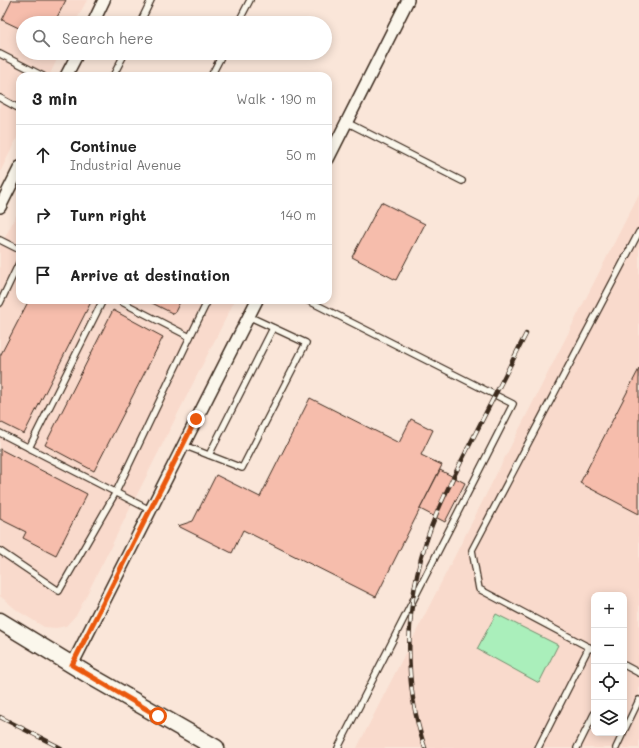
<!DOCTYPE html>
<html lang="en">
<head>
<meta charset="utf-8">
<style>
  :root { --surface:#fff; --page:#f2f2f2; --text:#222; --muted:#767676; --line:#e0e0e0 }
  body { margin:0; font-family:Mali,sans-serif; background:var(--page); color:var(--text) }
  .controls { position:absolute; right:12px; bottom:12px; display:grid; overflow:hidden; border-radius:8px; box-shadow:0 2px 10px #0003 }
  .controls button { width:36px; height:36px; display:grid; place-items:center; padding:0; border:0; border-bottom:1px solid var(--line); background:var(--surface); color:var(--text); font:20px sans-serif }
  .stop { position:absolute; width:12px; height:12px; margin:-9px; border:3px solid #ea580c; border-radius:50%; background:#fff }
  .stop.end { background:#ea580c; border-color:#fff; box-shadow:0 1px 4px #0008 }
  .list { margin:0; padding:0; list-style:none }
  h2 { display:flex; justify-content:space-between; align-items:center; height:52px; margin:0; padding:0 16px; font-size:17px }
  h2 small { font-size:13px; font-weight:400; color:var(--muted) }
  .list li { display:grid; grid-template-columns:26px 1fr auto; gap:12px; align-items:center; box-sizing:border-box; height:60px; padding:0 16px; border-top:1px solid var(--line) }
  .list b { display:block; font-size:15px; white-space:nowrap }
  .list p { margin:0; font-size:13px; white-space:nowrap; color:var(--muted) }
  .list em { font-size:13px; font-style:normal; color:var(--muted) }
  .icon { flex:none; width:22px; height:22px; fill:none; stroke:currentColor; stroke-width:2; stroke-linecap:round; stroke-linejoin:round }
  .map { position:relative; flex:none; width:639px; height:748px; overflow:hidden }
  .search { position:absolute; background:var(--surface); box-shadow:0 2px 10px #0003; left:16px; top:16px; width:316px; height:44px; display:flex; align-items:center; gap:10px; box-sizing:border-box; padding:0 14px; border-radius:22px; color:var(--muted); font-size:15px }
  .panel { position:absolute; background:var(--surface); box-shadow:0 2px 10px #0003; left:16px; top:72px; width:316px; height:232px; border-radius:12px }
  .map>svg:first-child { display:block }
  .built { fill:#f9dacc; fill-rule:evenodd }
  .green { fill:#aaefbb; stroke:#728c6c }
  .building { fill:#f6bdac; stroke:#3b2a1e }
  .lines { fill:none; stroke-linecap:round; stroke-linejoin:round }
  .service-casing { stroke:#3b2a1e; stroke-width:8 }
  .minor-casing { stroke:#3b2a1e; stroke-width:14 }
  .secondary-casing { stroke:#3b2a1e; stroke-width:19 }
  .service { stroke:#fbf7ec; stroke-width:5.5 }
  .minor { stroke:#fbf7ec; stroke-width:11 }
  .secondary { stroke:#fbf7ec; stroke-width:16 }
  .rail-casing { stroke:#3b2a1e; stroke-width:4.5 }
  .rail { stroke:#fbf7ec; stroke-width:3; stroke-dasharray:9; stroke-linecap:butt }
  .route { stroke:#ea580c; stroke-width:5 }
</style>
</head>
<body>
<div class="map">
<svg width="639" height="748" viewBox="0 0 639 748">
  <rect width="100%" height="100%" fill="#fae6d9"/>
  <filter id="ink" filterUnits="userSpaceOnUse"><feTurbulence type="fractalNoise" baseFrequency=".025" numOctaves="2"/><feDisplacementMap in="SourceGraphic" scale="8" xChannelSelector="R" yChannelSelector="G"/><feConvolveMatrix kernelMatrix="1 2 1 2 8 2 1 2 1" color-interpolation-filters="sRGB"/></filter>
  <g filter="url(#ink)">
    <g class="built">
      <path d="M 0,0 L 87,0 L 75,23 L 23,23 L 23,53 L 60,53 L 49,76 L 20,76 L 20,132 L 0,172 Z"/>
      <path d="M 639,194 L 639,748 L 357,748 ZM 594,595 L 624,595 L 624,733 L 594,733 Z"/>
      <path d="M 20,208 L 20,300 L 235,300 L 77,614 L 66,626 L 56,628 L 44,627 L 18,611 L 0,596 L 0,247 Z"/>
    </g>
    <path class="green" d="M 496,614 L 558,645 L 539,683 L 477,649 Z"/>
    <g class="building">
      <path d="M 12,0 L 66,0 L 54,23 L 23,23 L 23,30 L 2,20 Z"/>
      <path d="M 381,202 L 425,224 L 396,280 L 352,257 Z"/>
      <path d="M 29,300 L 92,300 L 24,434 L 0,422 L 0,356 Z"/>
      <path d="M 146,300 L 181,300 L 174,314 Z"/>
      <path d="M 113,310 L 163,337 L 94,471 L 45,445 Z"/>
      <path d="M 639,369 L 639,514 L 580,483 Z"/>
      <path d="M 310,398 L 399,443 L 411,419 L 433,430 L 421,455 L 442,465 L 376,597 L 243,530 L 232,553 L 178,526 L 193,521 L 216,475 L 260,497 Z"/>
      <path d="M 0,449 L 87,494 L 56,555 L 23,538 L 26,532 L 0,519 Z"/>
      <path d="M 440,470 L 465,483 L 445,522 L 420,509 Z"/>
    </g>
    <g class="lines">
      <g class="service-casing">
        <g id="service">
          <path d="M 140,23 L 151,0"/>
          <path d="M 238,23 L 250,0"/>
          <path d="M 0,54 L 43,76"/>
          <path d="M 113,76 L 125,53"/>
          <path d="M 211,76 L 223,53"/>
          <path d="M 0,98 L 20,109"/>
          <path d="M 346,122 L 462,181"/>
          <path d="M 0,240 L 20,250"/>
          <path d="M 118,300 L 190,337 L 208,300"/>
          <path d="M 307,300 L 513,404 L 338,748"/>
          <path d="M 0,303 L 20,261"/>
          <path d="M 0,433 L 150,510"/>
          <path d="M 183,445 L 242,468 L 306,343 L 248,316"/>
          <path d="M 29,448 L 103,300"/>
          <path d="M 209,455 L 273,328"/>
          <path d="M 0,551 L 59,591 L 116,492 L 190,337"/>
          <path d="M 594,650 L 479,589 L 472,550 L 639,232"/>
          <path d="M 624,665 L 639,673"/>
          <path d="M 624,731 L 639,700"/>
          <path d="M 538,748 L 589,647"/>
          <path d="M 577,748 L 594,714"/>
          <path d="M 616,748 L 623,733"/>
        </g>
      </g>
      <g class="minor-casing">
        <g id="minor">
          <path d="M 93,23 L 104,0"/>
          <path d="M 66,76 L 78,53"/>
          <path d="M 328,159 L 408,0"/>
          <path d="M 0,207 L 20,167"/>
          <path d="M 72,665 L 257,300"/>
        </g>
      </g>
      <g class="secondary-casing">
        <path id="secondary" d="M 0,621 L 92,677 L 216,748"/>
      </g>
      <use href="#service" class="service"/>
      <use href="#minor" class="minor"/>
      <use href="#secondary" class="secondary"/>
      <g class="rail-casing">
        <g id="rail">
          <path d="M 0,717 L 61,748"/>
          <path d="M 425,748 C 402,681 405,600 429,533 C 439,504 454,476 468,448 C 487,410 507,372 526,334"/>
        </g>
      </g>
      <use href="#rail" class="rail"/>
    </g>
  </g>
  <g class="lines" filter="url(#ink)">
    <path class="route" d="M 158,716 L 72,665 L 196,419"/>
  </g>
</svg>
<div class="controls">
<button>+</button>
<button>−</button>
<button><svg class="icon" aria-label="locate" viewBox="0 0 24 24"><circle cx="12" cy="12" r="6"/><path d="M12 2v4M12 18v4M2 12h4M18 12h4"/></svg></button>
<button><svg class="icon" aria-label="layers" viewBox="0 0 24 24"><path d="M12 4l9 5-9 5-9-5zM3 14l9 5 9-5"/></svg></button>
</div>
<div class="stop" style="left:158px;top:716px"></div>
<div class="stop end" style="left:196px;top:419px"></div>
<div class="search"><svg class="icon" aria-label="search" viewBox="0 0 24 24"><circle cx="10" cy="10" r="6"/><path d="M15 15l6 6"/></svg>Search here</div>
<section class="panel">
<h2>3 min<small>Walk · 190 m</small></h2>
<ul class="list">
<li><svg class="icon" aria-label="ahead" viewBox="0 0 24 24"><path d="M12 20V5M6 11l6-6 6 6"/></svg><div><b>Continue</b><p>Industrial Avenue</p></div><em>50 m</em></li>
<li><svg class="icon" aria-label="right" viewBox="0 0 24 24"><path d="M7 20v-9h11M14 6l5 5-5 5"/></svg><div><b>Turn right</b></div><em>140 m</em></li>
<li><svg class="icon" aria-label="arrive" viewBox="0 0 24 24"><path d="M6 21V4h12l-3 4 3 4H6"/></svg><div><b>Arrive at destination</b></div></li>
</ul>
</section>
</div>
</body>
</html>
